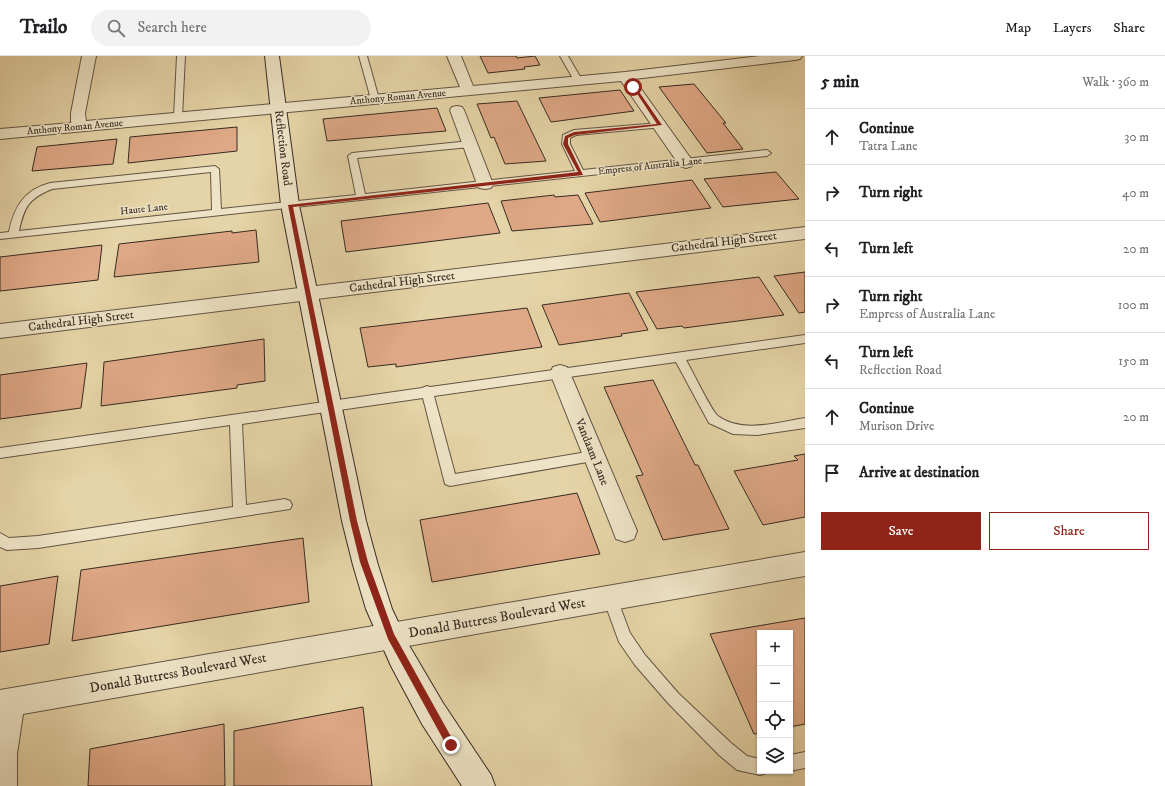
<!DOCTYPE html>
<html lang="en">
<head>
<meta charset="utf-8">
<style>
  :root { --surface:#fff; --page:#f2f2f2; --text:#202124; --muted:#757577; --line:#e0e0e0; --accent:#8f2418 }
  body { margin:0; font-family:"IM FELL DW Pica",serif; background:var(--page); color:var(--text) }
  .controls { position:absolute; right:12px; bottom:12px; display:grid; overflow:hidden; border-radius:0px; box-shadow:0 1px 3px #0004 }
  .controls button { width:36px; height:36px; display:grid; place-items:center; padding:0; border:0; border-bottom:1px solid var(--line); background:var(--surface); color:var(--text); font:20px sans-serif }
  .stop { position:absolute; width:12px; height:12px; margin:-9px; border:3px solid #8f2418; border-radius:50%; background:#fff }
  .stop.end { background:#8f2418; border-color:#fff; box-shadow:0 1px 4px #0008 }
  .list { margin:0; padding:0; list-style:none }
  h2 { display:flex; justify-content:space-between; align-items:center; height:52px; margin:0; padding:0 16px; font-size:17px }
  h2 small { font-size:13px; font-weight:400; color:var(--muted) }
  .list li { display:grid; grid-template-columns:26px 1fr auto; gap:12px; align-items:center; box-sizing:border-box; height:56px; padding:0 16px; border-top:1px solid var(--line) }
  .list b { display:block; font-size:15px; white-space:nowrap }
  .list p { margin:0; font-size:13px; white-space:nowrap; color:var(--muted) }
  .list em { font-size:13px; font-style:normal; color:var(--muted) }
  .actions { display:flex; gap:8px; padding:12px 16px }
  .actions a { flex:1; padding:9px 0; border:1px solid var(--accent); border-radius:0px; text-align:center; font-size:14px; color:var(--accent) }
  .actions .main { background:var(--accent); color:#fff }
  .icon { flex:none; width:22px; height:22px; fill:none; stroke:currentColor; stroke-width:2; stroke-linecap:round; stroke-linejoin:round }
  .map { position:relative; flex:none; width:805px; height:730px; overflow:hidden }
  header { display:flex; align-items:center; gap:24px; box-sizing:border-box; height:56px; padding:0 20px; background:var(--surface); border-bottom:1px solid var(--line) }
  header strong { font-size:19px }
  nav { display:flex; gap:22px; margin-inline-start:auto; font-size:14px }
  .search { width:280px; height:36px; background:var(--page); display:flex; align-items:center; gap:10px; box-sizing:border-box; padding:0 14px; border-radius:22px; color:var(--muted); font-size:15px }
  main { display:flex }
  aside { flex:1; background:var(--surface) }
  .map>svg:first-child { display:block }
  .building { fill:#dfa886; stroke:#362b22 }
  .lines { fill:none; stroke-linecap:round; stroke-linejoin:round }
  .lane-casing { stroke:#625543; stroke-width:2 }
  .street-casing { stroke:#625543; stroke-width:2 }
  .secondary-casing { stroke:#362b22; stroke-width:2 }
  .lane { fill:#eee3c6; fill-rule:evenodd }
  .street { fill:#eee3c6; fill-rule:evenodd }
  .secondary { fill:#eee3c6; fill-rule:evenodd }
  .route { fill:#8f2418 }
  .labels { text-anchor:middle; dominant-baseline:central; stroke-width:3; stroke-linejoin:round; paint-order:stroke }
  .far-street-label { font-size:10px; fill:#362b22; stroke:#eee3c6 }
  .street-label { font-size:12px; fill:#362b22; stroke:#eee3c6 }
  .near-street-label { font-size:14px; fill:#362b22; stroke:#eee3c6 }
</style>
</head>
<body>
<header>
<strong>Trailo</strong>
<div class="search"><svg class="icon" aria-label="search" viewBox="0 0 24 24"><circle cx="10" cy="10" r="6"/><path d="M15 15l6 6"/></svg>Search here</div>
<nav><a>Map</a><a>Layers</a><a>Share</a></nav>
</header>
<main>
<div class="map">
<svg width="805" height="730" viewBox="0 0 805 730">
  <rect width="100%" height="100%" fill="#e5d4a7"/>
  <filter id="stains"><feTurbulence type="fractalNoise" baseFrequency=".005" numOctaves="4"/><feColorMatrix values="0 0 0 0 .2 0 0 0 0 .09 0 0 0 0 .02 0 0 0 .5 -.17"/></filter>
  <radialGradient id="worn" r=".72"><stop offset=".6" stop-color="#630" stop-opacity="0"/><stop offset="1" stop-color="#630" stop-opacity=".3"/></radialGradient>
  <g class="building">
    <path d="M 480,0 L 516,0 L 517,2 L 535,0 L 540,9 L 524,11 L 525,13 L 488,17 Z"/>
    <path d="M 694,28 L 726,67 L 723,67 L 743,93 L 707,97 L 659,31 Z"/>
    <path d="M 620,34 L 634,55 L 551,66 L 539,42 Z"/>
    <path d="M 517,45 L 546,105 L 505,108 L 494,81 L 491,82 L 477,48 Z"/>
    <path d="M 437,52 L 446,75 L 327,85 L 323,63 Z"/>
    <path d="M 237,71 L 237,95 L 128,107 L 130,81 Z"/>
    <path d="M 117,83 L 113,108 L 32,115 L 37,91 Z"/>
    <path d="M 776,116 L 799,143 L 723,151 L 704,123 Z"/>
    <path d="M 692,124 L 711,152 L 600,166 L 585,137 Z"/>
    <path d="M 554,139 L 555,141 L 578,139 L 593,168 L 512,175 L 501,145 Z"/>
    <path d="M 488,147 L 500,177 L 346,196 L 341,165 Z"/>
    <path d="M 256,174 L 259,206 L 114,221 L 119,188 L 232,175 L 232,177 Z"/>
    <path d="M 102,189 L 98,224 L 0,235 L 0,201 Z"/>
    <path d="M 805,216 L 805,256 L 799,257 L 774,220 Z"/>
    <path d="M 759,221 L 784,259 L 684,272 L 682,270 L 657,273 L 636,236 Z"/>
    <path d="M 629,237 L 648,274 L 621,278 L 622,280 L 559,289 L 542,249 Z"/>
    <path d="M 527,252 L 542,291 L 396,311 L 396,308 L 368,311 L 360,272 Z"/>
    <path d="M 264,283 L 265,325 L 237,329 L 237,332 L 101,350 L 104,306 Z"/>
    <path d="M 87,307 L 81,352 L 0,363 L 0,319 Z"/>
    <path d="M 653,324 L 695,409 L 698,409 L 729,473 L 663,484 L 636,420 L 643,419 L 604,331 Z"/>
    <path d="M 805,398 L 805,461 L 763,469 L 734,415 L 798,404 L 794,400 Z"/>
    <path d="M 577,437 L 600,498 L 432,526 L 420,464 Z"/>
    <path d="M 303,482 L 309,546 L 72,585 L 81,514 Z"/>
    <path d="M 58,520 L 49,588 L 0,596 L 0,530 Z"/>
    <path d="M 805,562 L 805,668 L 790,671 L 790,577 L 760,577 L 760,677 L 754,678 L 710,578 Z"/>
    <path d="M 363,651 L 372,730 L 234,730 L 234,675 Z"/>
    <path d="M 224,668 L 225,730 L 88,730 L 90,693 Z"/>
  </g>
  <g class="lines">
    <g class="lane-casing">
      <g id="lane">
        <path d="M 177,0 L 185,0 L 182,61 L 178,63 L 174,61 Z"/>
        <path d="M 359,0 L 367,0 L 379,43 L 378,45 L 371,43 Z"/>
        <path d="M 560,0 L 568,0 L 582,24 L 581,26 L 575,26 Z"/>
        <path d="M 660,67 L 664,69 L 663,71 L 576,79 L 570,82 L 570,88 L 583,114 L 767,94 L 771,97 L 767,100 L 0,183 L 0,177 L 9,176 C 14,151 24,134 50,127 L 215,110 L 219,113 L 221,153 L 356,139 L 348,100 L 352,97 L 470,85 L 474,88 L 470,91 L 357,102 L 365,138 L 575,115 L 562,88 L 563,79 L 574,74 ZM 211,116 L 212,154 L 19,175 C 24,151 29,142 52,133 Z"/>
        <path d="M 805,279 L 805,287 L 686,304 C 692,314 712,356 718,360 C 742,378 779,366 805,362 L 805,372 L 757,379 L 733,378 L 709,367 L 676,306 L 434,340 L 455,418 L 593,395 L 597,396 L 599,400 L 597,404 L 593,405 L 450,430 L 445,428 L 444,424 L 423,342 L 242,368 L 246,449 L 285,443 L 290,445 L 292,449 L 290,453 L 38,492 L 7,494 L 0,491 L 0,477 L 9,482 L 38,480 L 233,451 L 230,369 L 0,402 L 0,392 L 422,332 L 427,330 L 430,331 Z"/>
        <path d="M 610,535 L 615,537 L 630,577 L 645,599 L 678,637 L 731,687 L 747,700 L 760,703 L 760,715 L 767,715 L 766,717 L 760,719 L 737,714 L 719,699 L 668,647 L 635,609 L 619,586 L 603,542 L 605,537 Z"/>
        <path d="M 805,696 L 805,712 L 790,715 L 790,699 Z"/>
      </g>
    </g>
    <g class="street-casing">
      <g id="street">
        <path d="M 82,0 L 96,0 L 85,57 L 86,65 L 460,31 L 447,0 L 461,0 L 473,30 L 625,16 L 760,0 L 802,0 L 800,3 L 795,4 L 634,23 L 694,107 L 692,110 L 686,112 L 680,110 L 621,25 L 0,83 L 0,73 L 71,67 L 71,57 Z"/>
        <path d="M 457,50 L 462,51 L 464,54 L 493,128 L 491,132 L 485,133 L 479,132 L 477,128 L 450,54 L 452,51 Z"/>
        <path d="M 805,171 L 805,183 L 0,282 L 0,268 Z"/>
        <path d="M 560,309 L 567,311 L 570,317 L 637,475 L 634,483 L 625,486 L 616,483 L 613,475 L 550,317 L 553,311 Z"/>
        <path d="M 805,496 L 805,520 L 23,658 L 17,698 L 17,730 L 0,730 L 0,634 Z"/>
      </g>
    </g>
    <g class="secondary-casing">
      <path id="secondary" d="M 265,0 L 279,0 L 299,149 L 366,465 L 378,509 L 392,553 L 410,591 L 443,647 L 491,719 L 495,730 L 462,730 L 422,668 L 391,610 L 366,553 L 353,509 L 342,465 L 281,149 Z"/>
    </g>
    <use href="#lane" class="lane"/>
    <use href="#street" class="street"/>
    <use href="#secondary" class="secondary"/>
  </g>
  <path class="route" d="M 632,30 L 635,30 L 662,69 L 575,79 L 568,82 L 568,88 L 583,119 L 293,151 L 357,465 L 368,506 L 394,578 L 454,686 L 456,689 L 451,693 L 448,692 L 388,583 L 360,506 L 350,465 L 288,149 L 578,116 L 563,88 L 565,80 L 574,76 L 657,68 Z"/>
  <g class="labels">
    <g class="far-street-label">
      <text transform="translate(398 41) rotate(-5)">Anthony Roman Avenue</text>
      <text transform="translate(75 71) rotate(-5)">Anthony Roman Avenue</text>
      <text transform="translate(650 110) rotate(-6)">Empress of Australia Lane</text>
      <text transform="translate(144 153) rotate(-6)">Haute Lane</text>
    </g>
    <g class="street-label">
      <text transform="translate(283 92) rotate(83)">Reflection Road</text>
      <text transform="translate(724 186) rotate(-7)">Cathedral High Street</text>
      <text transform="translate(402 226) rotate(-7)">Cathedral High Street</text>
      <text transform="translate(81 265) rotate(-7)">Cathedral High Street</text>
      <text transform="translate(592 396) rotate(68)">Vandaam Lane</text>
    </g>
    <g class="near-street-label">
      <text transform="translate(497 562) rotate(-10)">Donald Buttress Boulevard West</text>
      <text transform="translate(178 617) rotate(-10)">Donald Buttress Boulevard West</text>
    </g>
  </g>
  <rect width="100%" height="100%" filter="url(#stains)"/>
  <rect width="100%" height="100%" fill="url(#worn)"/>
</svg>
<div class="controls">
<button>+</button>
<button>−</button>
<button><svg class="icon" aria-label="locate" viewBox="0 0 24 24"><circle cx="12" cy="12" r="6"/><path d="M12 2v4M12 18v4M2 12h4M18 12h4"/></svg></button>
<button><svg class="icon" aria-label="layers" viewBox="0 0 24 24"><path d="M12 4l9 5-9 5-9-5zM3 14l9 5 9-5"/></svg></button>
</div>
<div class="stop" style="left:633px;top:31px"></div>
<div class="stop end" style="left:451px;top:689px"></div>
</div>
<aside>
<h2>5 min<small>Walk · 360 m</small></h2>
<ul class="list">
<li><svg class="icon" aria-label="ahead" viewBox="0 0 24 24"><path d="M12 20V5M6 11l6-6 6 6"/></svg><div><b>Continue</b><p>Tatra Lane</p></div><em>30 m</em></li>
<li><svg class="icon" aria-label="right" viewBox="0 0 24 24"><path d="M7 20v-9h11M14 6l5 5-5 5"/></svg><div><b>Turn right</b></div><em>40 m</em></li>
<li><svg class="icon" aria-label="left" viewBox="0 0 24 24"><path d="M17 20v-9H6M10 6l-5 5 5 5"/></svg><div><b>Turn left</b></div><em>20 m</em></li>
<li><svg class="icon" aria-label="right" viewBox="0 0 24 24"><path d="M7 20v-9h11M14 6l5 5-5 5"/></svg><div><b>Turn right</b><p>Empress of Australia Lane</p></div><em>100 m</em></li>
<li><svg class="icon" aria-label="left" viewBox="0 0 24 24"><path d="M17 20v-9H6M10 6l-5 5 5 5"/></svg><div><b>Turn left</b><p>Reflection Road</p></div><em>150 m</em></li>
<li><svg class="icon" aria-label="ahead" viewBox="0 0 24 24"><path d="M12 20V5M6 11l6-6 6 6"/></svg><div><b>Continue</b><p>Murison Drive</p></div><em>20 m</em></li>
<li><svg class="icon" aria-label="arrive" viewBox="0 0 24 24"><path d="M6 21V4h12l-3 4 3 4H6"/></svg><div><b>Arrive at destination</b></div></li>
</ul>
<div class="actions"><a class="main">Save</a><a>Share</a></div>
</aside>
</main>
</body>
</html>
